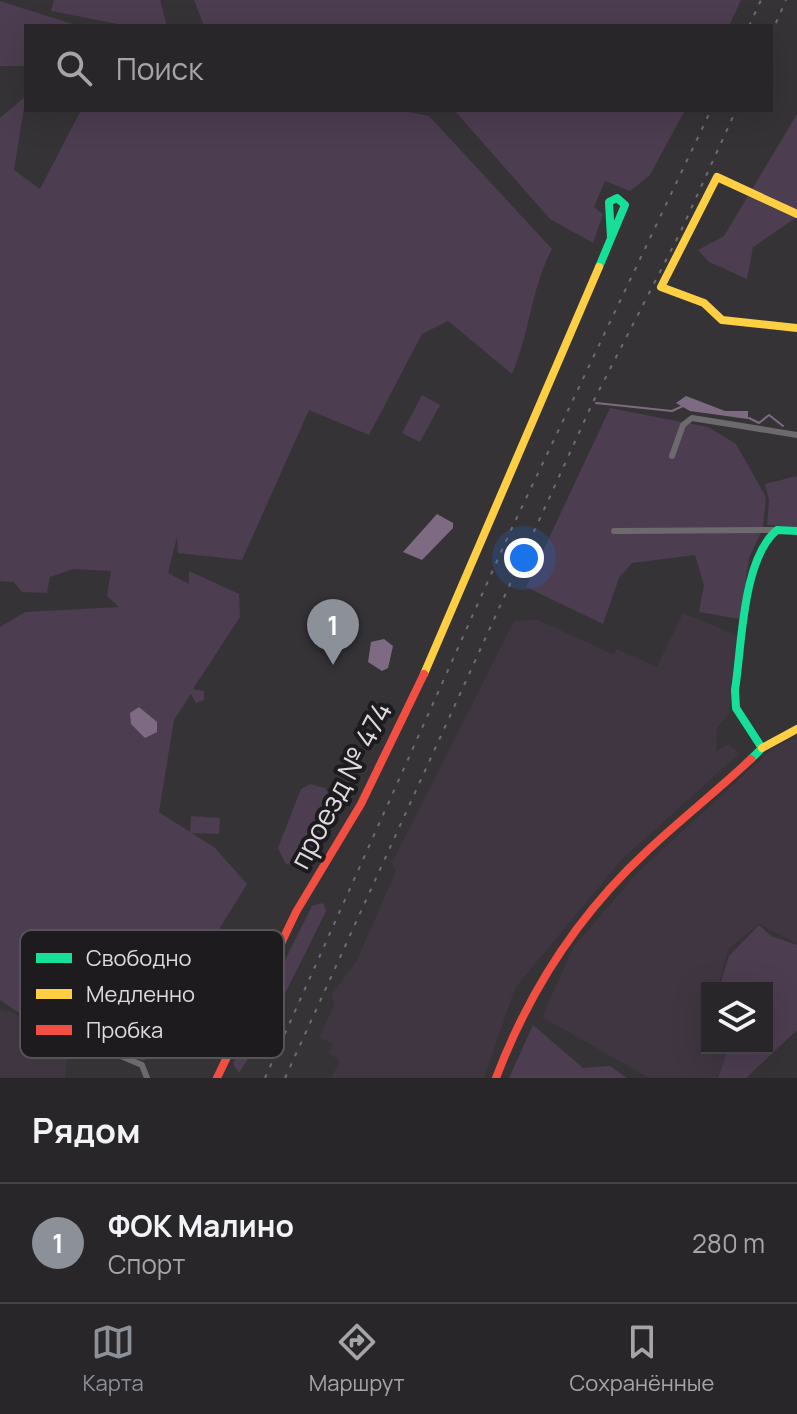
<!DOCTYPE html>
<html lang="ru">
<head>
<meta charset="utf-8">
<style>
  :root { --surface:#282629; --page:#302e31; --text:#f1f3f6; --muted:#a5a5a8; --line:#444346; --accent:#8c9099 }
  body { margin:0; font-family:Manrope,sans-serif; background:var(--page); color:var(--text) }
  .controls { position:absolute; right:24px; bottom:24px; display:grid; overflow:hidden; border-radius:0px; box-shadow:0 8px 32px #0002 }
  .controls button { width:72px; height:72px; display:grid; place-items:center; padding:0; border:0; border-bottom:2px solid var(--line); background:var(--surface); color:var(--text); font:40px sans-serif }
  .you { position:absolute; left:524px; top:558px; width:28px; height:28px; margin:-20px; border:6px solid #fff; border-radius:50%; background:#1a73e8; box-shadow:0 0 0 12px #1a73e833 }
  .badge { display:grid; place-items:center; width:52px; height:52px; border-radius:50%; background:var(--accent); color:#fff; font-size:26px; font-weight:700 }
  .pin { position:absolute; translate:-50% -66px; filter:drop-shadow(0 2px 4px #0008) }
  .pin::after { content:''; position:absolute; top:42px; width:28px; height:24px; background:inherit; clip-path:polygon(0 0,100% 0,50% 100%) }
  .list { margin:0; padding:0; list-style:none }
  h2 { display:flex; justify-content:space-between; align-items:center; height:104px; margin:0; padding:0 32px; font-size:34px }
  h2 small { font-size:26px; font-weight:400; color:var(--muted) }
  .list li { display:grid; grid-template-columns:52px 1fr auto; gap:24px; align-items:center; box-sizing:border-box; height:120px; padding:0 32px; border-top:2px solid var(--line) }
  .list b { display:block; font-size:30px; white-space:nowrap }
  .list p { margin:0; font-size:26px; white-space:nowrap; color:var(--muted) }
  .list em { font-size:26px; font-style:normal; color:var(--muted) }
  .icon { flex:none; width:44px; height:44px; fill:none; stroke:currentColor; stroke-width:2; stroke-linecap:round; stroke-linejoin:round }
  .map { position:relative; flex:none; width:797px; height:1078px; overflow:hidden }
  .search { position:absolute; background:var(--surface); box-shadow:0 8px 32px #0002; left:24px; right:24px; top:24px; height:88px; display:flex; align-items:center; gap:20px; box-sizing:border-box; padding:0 28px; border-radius:0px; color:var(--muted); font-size:30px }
  .sheet { height:224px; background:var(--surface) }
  nav { display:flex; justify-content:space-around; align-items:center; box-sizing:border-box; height:112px; border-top:2px solid var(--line); background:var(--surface); font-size:22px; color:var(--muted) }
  nav a { display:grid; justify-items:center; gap:4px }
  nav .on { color:var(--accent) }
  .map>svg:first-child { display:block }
  .built { fill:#3f3641 }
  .green { fill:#4c3d50 }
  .water { fill:#7e6b83 }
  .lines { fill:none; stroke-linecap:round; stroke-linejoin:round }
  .stream { stroke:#7e6b83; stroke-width:2 }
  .street { stroke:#6c6a6d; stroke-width:6 }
  .fast { stroke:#16e098; stroke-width:8 }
  .slow { stroke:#ffcf43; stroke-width:8 }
  .jam { stroke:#f24e42; stroke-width:8 }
  .rail { stroke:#6d6c6e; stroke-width:2; stroke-dasharray:4 8; stroke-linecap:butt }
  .labels { text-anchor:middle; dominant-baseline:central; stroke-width:8; stroke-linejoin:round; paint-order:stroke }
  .street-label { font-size:28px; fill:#dddade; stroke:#1d1b1e }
  .key { fill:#1d1b1e; stroke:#575458; stroke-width:2 }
  .key-label { font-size:22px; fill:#dddade }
</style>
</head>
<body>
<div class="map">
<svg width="797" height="1078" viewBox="0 0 797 1078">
  <rect width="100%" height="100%" fill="#363337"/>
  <g class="built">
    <path d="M 683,613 L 738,636 L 729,714 L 717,728 L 716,752 L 728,744 L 740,753 L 621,860 L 515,988 L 484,1078 L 331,1078 L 340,1061 L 329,1053 L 333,1043 L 319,1038 L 334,1006 L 332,994 L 356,962 L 396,871 L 392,863 L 514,621 L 538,620 L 614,655 L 617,649 L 657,667 Z"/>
    <path d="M 797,737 L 797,944 L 759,924 L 728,949 L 718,988 L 707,988 L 707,1048 L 726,1048 L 727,1052 L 717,1078 L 649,1078 L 542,1017 L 573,948 L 636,874 L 773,748 Z"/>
    <path d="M 0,1010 L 11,1012 L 69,1044 L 65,1078 L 0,1078 Z"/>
  </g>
  <g class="green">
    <path d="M 54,0 L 160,0 L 167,26 L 128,26 L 51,11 Z"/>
    <path d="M 194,0 L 741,0 L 729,26 L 204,26 Z"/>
    <path d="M 0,1 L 79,26 L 26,26 L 26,66 L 0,66 Z"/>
    <path d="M 26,96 L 14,170 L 40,189 L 81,110 L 397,110 L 429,116 L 552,249 C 531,288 530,333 512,374 L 448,321 L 422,334 L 369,435 L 309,410 L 242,560 L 178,553 L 177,537 L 168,573 L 189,584 L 189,571 L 239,594 L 240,617 L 193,689 L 204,691 L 204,700 L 196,703 L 191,694 L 174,720 L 159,812 L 190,832 L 191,816 L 220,818 L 219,834 L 192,833 L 215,848 L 247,884 L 197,965 L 144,1061 L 25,1017 L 0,1000 L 0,627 L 25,612 L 119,607 L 107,596 L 111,571 L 73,569 L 50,577 L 47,593 L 22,592 L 14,582 L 0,581 L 0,118 Z"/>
    <path d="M 454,110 L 685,110 L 650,175 L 630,191 L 605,181 L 594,207 L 603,214 L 593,243 L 550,219 Z"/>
    <path d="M 797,114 L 797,217 L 753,247 L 747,279 L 709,262 L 698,250 L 724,236 Z"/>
    <path d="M 422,395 L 440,405 L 420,442 L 402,433 Z"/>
    <path d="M 610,408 L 708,427 L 736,444 L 766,497 L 763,528 L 749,558 L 740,619 L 699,612 L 704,585 L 695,555 L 632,563 L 619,578 L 603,624 L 526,587 Z"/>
    <path d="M 797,476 L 797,527 L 767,525 L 769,500 L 765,484 Z"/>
    <path d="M 310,784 L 325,788 L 331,800 L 309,859 L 295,867 L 285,863 L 278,848 L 301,789 Z"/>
    <path d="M 323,903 L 326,911 C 299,966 273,1021 239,1073 L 233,1064 L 312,906 Z"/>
    <path d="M 759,925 L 771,936 L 797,945 L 797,1030 L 746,1078 L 718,1078 L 728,1048 L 767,1048 L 767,988 L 719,988 L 729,956 Z"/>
    <path d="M 533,1025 L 583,1068 L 610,1066 L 627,1078 L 509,1078 Z"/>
  </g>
  <g class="water">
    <path d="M 686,396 L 725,411 L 748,411 L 748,419 L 690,411 L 676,403 Z"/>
    <path d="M 437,514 L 453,523 L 453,528 L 422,560 L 403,552 Z"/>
    <path d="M 384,639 L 393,646 L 388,668 L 382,671 L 368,662 L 371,642 Z"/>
    <path d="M 139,707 L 157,722 L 157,732 L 145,738 L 131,724 L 130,713 Z"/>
  </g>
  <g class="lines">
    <g class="stream">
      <path d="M 596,403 L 672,411 L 685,405"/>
      <path d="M 749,418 L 759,423 L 769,415 L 783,426"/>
    </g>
    <g class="street">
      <path d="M 672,456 L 683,425 L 692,418 L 797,435"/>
      <path d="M 614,531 L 777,530"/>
      <path d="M 46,1024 L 142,1065 L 147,1078"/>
    </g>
    <g class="fast">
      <path d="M 599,267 L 625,205 L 617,198 L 609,202 L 611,238"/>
      <path d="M 751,759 L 762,748 L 736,708 L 735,690 C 742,646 742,559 777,530 L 797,531"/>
    </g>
    <g class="slow">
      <path d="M 797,214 L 717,177 L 661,287 L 704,303 L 722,320 L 797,328"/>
      <path d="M 424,674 L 599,267"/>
      <path d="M 762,748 L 797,729"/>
    </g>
    <g class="jam">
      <path d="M 217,1078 L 296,912 L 361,804 L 424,674"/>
      <path d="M 496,1078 C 529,991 578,915 646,852 C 680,820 717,791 751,759"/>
    </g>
    <g class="rail">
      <path d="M 749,26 L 761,0"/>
      <path d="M 771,34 L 786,0"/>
      <path d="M 265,1078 L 510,532 L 711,110"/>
      <path d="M 285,1078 L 593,402 L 680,233 L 736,110"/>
    </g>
  </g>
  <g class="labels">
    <g class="street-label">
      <text transform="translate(340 785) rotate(-62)">проезд № 474</text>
    </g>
  </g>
  <rect x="20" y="930" width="264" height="128" rx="12" class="key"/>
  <rect x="36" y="953" width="36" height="10" fill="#16e098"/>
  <rect x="36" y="989" width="36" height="10" fill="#ffcf43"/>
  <rect x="36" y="1025" width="36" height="10" fill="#f24e42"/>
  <g class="key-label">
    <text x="86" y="966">Свободно</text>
    <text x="86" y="1002">Медленно</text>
    <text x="86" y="1038">Пробка</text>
  </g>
</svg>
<div class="controls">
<button><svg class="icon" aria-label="layers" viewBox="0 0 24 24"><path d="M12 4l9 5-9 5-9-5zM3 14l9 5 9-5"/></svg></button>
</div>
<div class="you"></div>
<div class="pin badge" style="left:333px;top:665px">1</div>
<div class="search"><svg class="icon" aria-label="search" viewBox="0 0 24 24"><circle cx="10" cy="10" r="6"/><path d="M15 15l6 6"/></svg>Поиск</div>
</div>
<section class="sheet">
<h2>Рядом<small></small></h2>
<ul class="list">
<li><span class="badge">1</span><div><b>ФОК Малино</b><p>Спорт</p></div><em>280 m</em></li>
</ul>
</section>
<nav>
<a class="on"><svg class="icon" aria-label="map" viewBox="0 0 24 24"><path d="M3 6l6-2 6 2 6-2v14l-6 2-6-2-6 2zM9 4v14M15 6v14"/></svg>Карта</a>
<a><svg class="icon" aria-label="directions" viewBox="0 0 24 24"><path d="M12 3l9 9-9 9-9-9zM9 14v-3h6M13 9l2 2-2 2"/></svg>Маршрут</a>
<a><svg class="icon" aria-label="saved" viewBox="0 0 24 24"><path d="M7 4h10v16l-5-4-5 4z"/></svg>Сохранённые</a>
</nav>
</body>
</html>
